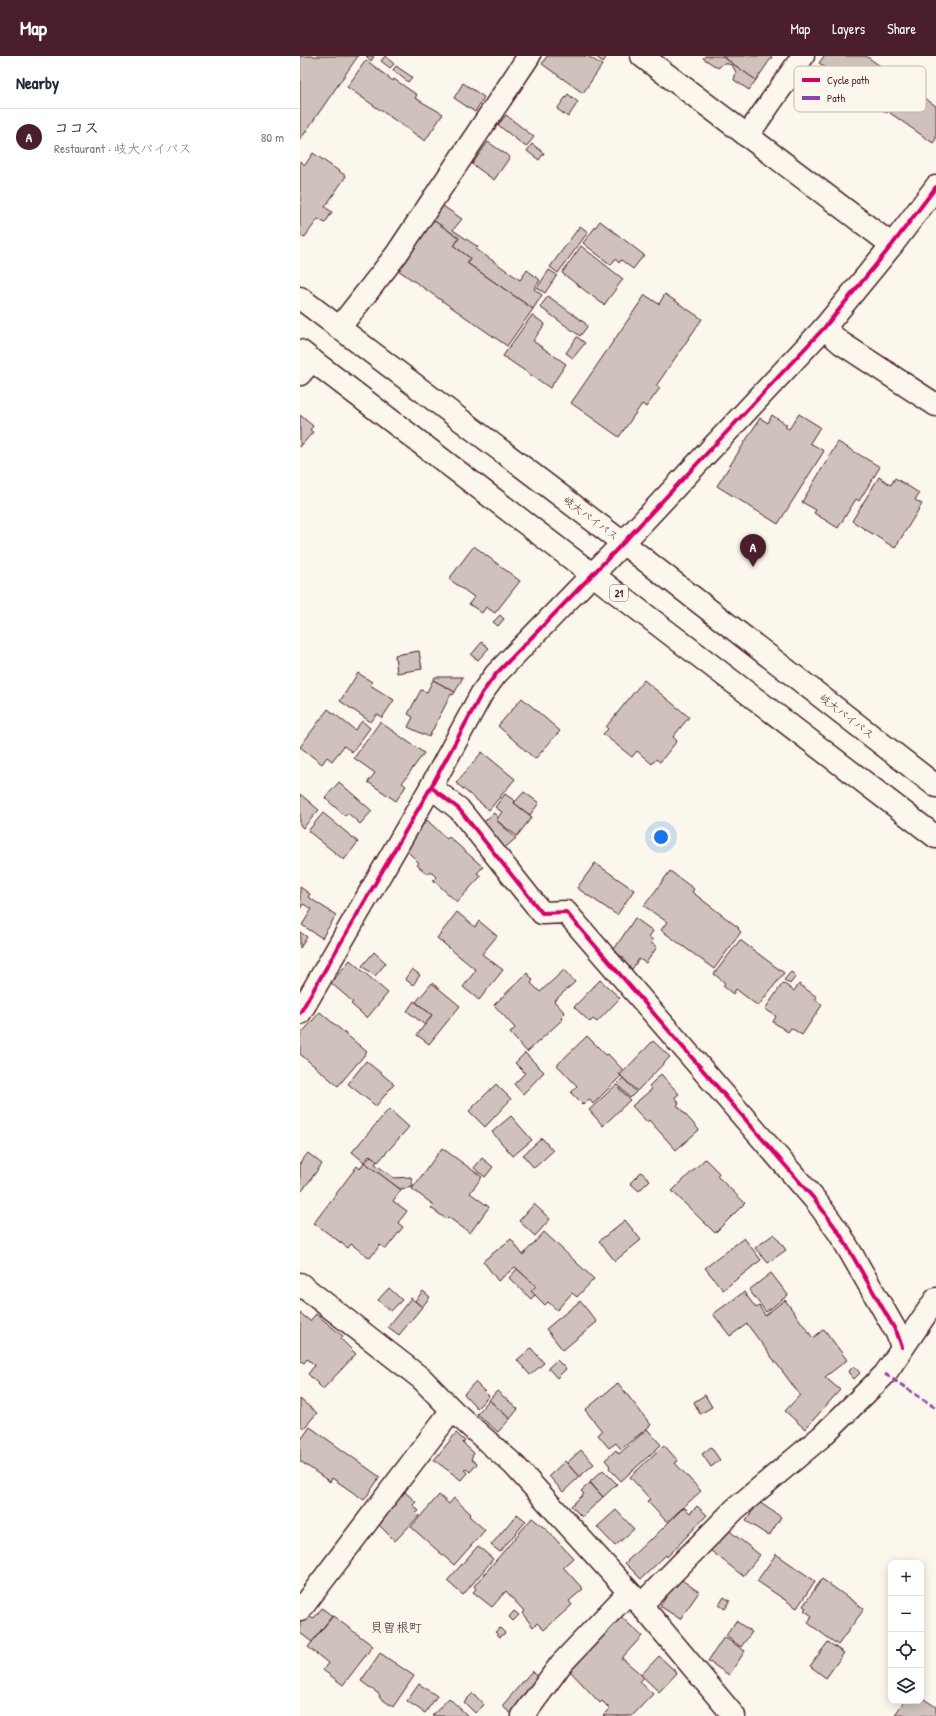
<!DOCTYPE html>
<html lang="en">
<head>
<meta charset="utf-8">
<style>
  :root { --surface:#fff; --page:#f6f6f7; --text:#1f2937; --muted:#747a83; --line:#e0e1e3; --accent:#4a1f2b }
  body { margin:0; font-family:"Patrick Hand","Klee One",sans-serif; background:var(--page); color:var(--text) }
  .controls { position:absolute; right:12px; bottom:12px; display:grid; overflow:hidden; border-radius:8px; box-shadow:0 2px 10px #0003 }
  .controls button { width:36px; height:36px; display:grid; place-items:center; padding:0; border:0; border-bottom:1px solid var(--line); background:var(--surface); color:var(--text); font:20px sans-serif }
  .you { position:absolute; left:361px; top:781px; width:14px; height:14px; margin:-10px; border:3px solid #fff; border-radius:50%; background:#1a73e8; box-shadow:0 0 0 6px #1a73e833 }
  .badge { display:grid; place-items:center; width:26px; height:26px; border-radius:50%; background:var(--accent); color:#fff; font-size:13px; font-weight:700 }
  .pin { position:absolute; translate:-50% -33px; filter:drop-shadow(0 1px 2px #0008) }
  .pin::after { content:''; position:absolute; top:21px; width:14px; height:12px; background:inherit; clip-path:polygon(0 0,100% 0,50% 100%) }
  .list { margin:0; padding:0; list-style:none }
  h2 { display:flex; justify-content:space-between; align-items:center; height:52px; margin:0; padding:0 16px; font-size:17px }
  h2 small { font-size:13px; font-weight:400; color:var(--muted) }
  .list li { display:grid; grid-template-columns:26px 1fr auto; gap:12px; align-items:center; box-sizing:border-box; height:56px; padding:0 16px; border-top:1px solid var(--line) }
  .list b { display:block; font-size:15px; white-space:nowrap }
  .list p { margin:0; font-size:13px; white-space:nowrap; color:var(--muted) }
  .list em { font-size:13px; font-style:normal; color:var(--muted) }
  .icon { flex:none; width:22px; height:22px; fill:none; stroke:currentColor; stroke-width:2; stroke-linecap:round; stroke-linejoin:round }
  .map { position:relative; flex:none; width:636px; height:1660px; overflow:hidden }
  header { display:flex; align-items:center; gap:24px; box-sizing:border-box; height:56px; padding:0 20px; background:var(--accent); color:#fff }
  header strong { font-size:19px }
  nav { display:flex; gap:22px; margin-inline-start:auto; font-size:14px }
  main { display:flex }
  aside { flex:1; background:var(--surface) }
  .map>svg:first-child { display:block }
  .building { fill:#cfc2bc; stroke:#4a1f2b }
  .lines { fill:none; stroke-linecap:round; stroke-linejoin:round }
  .minor-casing { stroke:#4a1f2b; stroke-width:25 }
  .trunk-casing { stroke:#4a1f2b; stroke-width:25 }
  .minor { stroke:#fbf7ec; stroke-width:22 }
  .trunk { stroke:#fbf7ec; stroke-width:22 }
  .quiet { stroke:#8e44ad; stroke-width:3; stroke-dasharray:6 3; stroke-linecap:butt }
  .cycleway-casing { stroke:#fbf7ec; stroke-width:6 }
  .cycleway { stroke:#d6006c; stroke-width:4 }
  .labels { text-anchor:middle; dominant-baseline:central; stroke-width:3; stroke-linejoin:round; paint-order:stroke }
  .shield { fill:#fbf7ec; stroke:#7f6065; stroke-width:1 }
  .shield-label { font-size:10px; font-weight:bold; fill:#4a1f2b }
  .street-label { font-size:11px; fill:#4a1f2b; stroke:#fbf7ec }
  .quarter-label { font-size:13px; fill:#4a1f2b; stroke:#fbf7ec }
  .key { fill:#fbf7ec; stroke:#c6b6b2; stroke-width:1 }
  .key-label { font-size:11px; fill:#4a1f2b }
</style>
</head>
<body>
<header>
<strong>Map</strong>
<nav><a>Map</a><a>Layers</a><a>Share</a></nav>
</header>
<main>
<aside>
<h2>Nearby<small></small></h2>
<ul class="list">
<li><span class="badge">A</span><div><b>ココス</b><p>Restaurant · 岐大バイパス</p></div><em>80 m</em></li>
</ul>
</aside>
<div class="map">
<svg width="636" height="1660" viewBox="0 0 636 1660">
  <rect width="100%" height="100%" fill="#fbf7ec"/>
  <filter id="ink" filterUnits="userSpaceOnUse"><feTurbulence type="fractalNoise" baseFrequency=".025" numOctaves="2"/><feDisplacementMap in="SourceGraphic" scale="8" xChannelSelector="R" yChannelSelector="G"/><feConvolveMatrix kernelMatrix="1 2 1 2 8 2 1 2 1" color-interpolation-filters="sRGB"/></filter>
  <g filter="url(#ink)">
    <g class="building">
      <path d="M 0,0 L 58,0 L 0,84 Z"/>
      <path d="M 66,0 L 74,0 L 71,5 Z"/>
      <path d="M 85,0 L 94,8 L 90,12 L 81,5 Z"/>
      <path d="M 247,0 L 288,0 L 302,9 L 283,37 L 242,8 Z"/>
      <path d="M 295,0 L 307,0 L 303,6 Z"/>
      <path d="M 405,0 L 422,0 L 456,24 L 449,34 L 434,24 L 436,16 L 432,9 L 424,7 L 418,12 L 403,2 Z"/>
      <path d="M 422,0 L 471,0 L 472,1 L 456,24 Z"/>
      <path d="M 524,0 L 566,0 L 607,29 L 587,57 L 519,7 Z"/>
      <path d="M 66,4 L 93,25 L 94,23 L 117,39 L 115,42 L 143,58 L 125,85 L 47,31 Z"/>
      <path d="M 96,10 L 112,21 L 108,26 L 93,14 Z"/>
      <path d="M 163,27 L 184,41 L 175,56 L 154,42 Z"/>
      <path d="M 608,31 L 636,50 L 636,83 L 633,87 L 590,57 Z"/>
      <path d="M 268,38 L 278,46 L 268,61 L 257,53 Z"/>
      <path d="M 206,59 L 234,81 L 226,91 L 198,69 Z"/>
      <path d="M 188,86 L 210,101 L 194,124 L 172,108 Z"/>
      <path d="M 232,88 L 244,97 L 239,104 L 227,95 Z"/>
      <path d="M 13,97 L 46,120 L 25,151 L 32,156 L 25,167 L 18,163 L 4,182 L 0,179 L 0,105 L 5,109 Z"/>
      <path d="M 143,150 L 162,163 L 153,174 L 178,191 L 176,193 L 220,224 L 227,214 L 240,224 L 234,233 L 242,239 L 233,253 L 167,207 L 170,202 L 154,190 L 159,182 L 133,164 Z"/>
      <path d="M 133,164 L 159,182 L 154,190 L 170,202 L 167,207 L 233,253 L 207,290 L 98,214 Z"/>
      <path d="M 300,165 L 344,199 L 333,213 L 321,204 L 319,207 L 315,203 L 311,209 L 283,187 Z"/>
      <path d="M 280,170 L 288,176 L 258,217 L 250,211 Z"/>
      <path d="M 281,190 L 323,223 L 304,249 L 262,217 Z"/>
      <path d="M 249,214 L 257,219 L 245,237 L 237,232 Z"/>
      <path d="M 365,238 L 402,263 L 356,330 L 360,332 L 346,351 L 342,348 L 319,381 L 271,347 L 345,239 L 359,248 Z"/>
      <path d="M 248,240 L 285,267 L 287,271 L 280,280 L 240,251 Z"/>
      <path d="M 232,259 L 245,268 L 233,285 L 266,308 L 250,332 L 203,300 Z"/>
      <path d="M 277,281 L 285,287 L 273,302 L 266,297 Z"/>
      <path d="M 499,358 L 520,371 L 510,387 L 524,395 L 478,468 L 417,430 L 460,362 L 468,367 L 472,359 L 487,369 L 485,371 L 489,373 Z"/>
      <path d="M 0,359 L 13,370 L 10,374 L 13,376 L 0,391 Z"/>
      <path d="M 538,386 L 580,411 L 559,445 L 556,443 L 538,472 L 514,457 L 516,454 L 502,446 Z"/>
      <path d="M 579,421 L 591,429 L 595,422 L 619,437 L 615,444 L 622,448 L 595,492 L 552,465 Z"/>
      <path d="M 174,490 L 220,525 L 195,557 L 186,551 L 182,557 L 169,548 L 174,541 L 149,523 Z"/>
      <path d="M 200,559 L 204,563 L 198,570 L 193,566 Z"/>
      <path d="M 182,586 L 189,592 L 178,604 L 171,599 Z"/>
      <path d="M 119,595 L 122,613 L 97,617 L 95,599 Z"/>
      <path d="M 58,617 L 72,626 L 70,629 L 94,644 L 82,662 L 77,658 L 71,666 L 40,645 Z"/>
      <path d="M 135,621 L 163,621 L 155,636 L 133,624 Z"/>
      <path d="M 133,624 L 155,636 L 153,639 L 151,638 L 129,681 L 108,671 L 113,661 L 108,658 L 121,634 L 127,636 Z"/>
      <path d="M 344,624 L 389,661 L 373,681 L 377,685 L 360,706 L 356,703 L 352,708 L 337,695 L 332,701 L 303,678 L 308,673 L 306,671 Z"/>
      <path d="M 222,642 L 260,675 L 235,703 L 198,670 Z"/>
      <path d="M 28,653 L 55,674 L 62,665 L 70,672 L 52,696 L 44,690 L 32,705 L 27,701 L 22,708 L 0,691 Z"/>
      <path d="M 80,666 L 124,697 L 102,727 L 106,730 L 96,745 L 68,726 L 75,717 L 54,702 Z"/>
      <path d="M 182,696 L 215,723 L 189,754 L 156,727 Z"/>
      <path d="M 39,726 L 72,755 L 60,768 L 48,757 L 45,760 L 25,742 Z"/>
      <path d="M 224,736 L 239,747 L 230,759 L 214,747 Z"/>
      <path d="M 0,738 L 19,754 L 3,772 L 0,769 Z"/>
      <path d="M 205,738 L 215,745 L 214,747 L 232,761 L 217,780 L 196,764 L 202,756 L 195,751 Z"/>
      <path d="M 23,757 L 58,786 L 44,804 L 8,775 Z"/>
      <path d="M 194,757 L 198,762 L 196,764 L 216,782 L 199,797 L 177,772 Z"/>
      <path d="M 127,764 L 147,783 L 149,781 L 183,811 L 177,817 L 181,820 L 157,846 L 133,824 L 136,821 L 130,815 L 127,818 L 117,809 L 119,807 L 102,790 Z"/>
      <path d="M 295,807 L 334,834 L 317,859 L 277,832 Z"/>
      <path d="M 370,815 L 394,833 L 392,836 L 439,872 L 438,873 L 441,876 L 414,913 L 361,874 L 367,866 L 344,850 Z"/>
      <path d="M 0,831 L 10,838 L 8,841 L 36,859 L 22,882 L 2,869 L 12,853 L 3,848 L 0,853 Z"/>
      <path d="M 157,856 L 175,871 L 179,865 L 197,880 L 182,898 L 203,914 L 179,944 L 163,931 L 176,914 L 137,882 Z"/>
      <path d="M 335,862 L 353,875 L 349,881 L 353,884 L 351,887 L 357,891 L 346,907 L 339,903 L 332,913 L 321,906 L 324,902 L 313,895 Z"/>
      <path d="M 0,876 L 7,881 L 0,892 Z"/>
      <path d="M 440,884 L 484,917 L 458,950 L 436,933 L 433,938 L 423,930 L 425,927 L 414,918 Z"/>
      <path d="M 74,896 L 86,907 L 75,920 L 62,910 Z"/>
      <path d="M 50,904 L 88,937 L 67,962 L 51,948 L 53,946 L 31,927 Z"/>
      <path d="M 112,913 L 120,919 L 113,929 L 105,923 Z"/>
      <path d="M 264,914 L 275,926 L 254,945 L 265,957 L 261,961 L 263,963 L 227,996 L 210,977 L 215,972 L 194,949 L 227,917 L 233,924 L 231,927 L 240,936 Z"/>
      <path d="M 491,916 L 496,920 L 490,928 L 484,924 Z"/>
      <path d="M 300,924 L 320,942 L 297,966 L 293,963 L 290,966 L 274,951 Z"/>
      <path d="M 132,927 L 160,950 L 129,988 L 117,979 L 132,959 L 116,946 Z"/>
      <path d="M 483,927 L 494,935 L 499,928 L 517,941 L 515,944 L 522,949 L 502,979 L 491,972 L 488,976 L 473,966 L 476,960 L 465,953 Z"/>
      <path d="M 114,945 L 132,959 L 125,969 L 107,955 Z"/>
      <path d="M 20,956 L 67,996 L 38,1030 L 0,998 L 0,979 Z"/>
      <path d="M 287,980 L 306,999 L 308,998 L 323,1014 L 319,1017 L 321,1020 L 293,1048 L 289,1043 L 283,1049 L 271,1037 L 277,1030 L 257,1009 Z"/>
      <path d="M 353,985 L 370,1001 L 337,1035 L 320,1019 Z"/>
      <path d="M 225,997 L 244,1016 L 223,1038 L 214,1028 L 225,1017 L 215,1007 Z"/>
      <path d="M 66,1005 L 94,1028 L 76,1050 L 48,1028 Z"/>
      <path d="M 361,1018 L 379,1038 L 375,1041 L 379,1047 L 377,1049 L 399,1074 L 376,1094 L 349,1064 L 347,1066 L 332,1050 L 352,1033 L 349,1030 Z"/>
      <path d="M 323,1022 L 336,1036 L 330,1042 L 317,1028 Z"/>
      <path d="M 196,1028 L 211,1043 L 185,1071 L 169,1055 Z"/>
      <path d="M 316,1029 L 330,1044 L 303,1070 L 289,1054 Z"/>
      <path d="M 89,1053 L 109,1071 L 78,1106 L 70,1099 L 64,1106 L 52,1096 Z"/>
      <path d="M 211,1060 L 232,1084 L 213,1100 L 192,1076 Z"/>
      <path d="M 242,1082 L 253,1095 L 234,1112 L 223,1099 Z"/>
      <path d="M 142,1092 L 182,1121 L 170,1137 L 189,1151 L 170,1177 L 148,1161 L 146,1163 L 131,1152 L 134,1149 L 112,1133 Z"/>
      <path d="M 8,1097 L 22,1108 L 2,1135 L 0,1133 L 0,1107 Z"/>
      <path d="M 71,1100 L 77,1105 L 75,1108 L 94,1122 L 111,1121 L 113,1131 L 100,1133 L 65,1107 Z"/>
      <path d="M 182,1102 L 193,1111 L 185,1121 L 174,1112 Z"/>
      <path d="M 405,1103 L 419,1117 L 417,1120 L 445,1147 L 415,1177 L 372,1135 Z"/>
      <path d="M 64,1106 L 101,1134 L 93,1145 L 107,1155 L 98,1167 L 103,1171 L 86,1193 L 80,1189 L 70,1202 L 51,1188 L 48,1192 L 14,1167 L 57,1110 L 60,1113 Z"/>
      <path d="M 341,1116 L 350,1124 L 339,1135 L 330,1127 Z"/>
      <path d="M 234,1148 L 250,1163 L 235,1180 L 219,1165 Z"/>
      <path d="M 325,1164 L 341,1184 L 315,1205 L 299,1185 Z"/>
      <path d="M 244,1176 L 294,1223 L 277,1241 L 272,1237 L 257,1254 L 248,1246 L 245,1249 L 231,1235 L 236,1230 L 215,1211 L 198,1225 L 183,1205 L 211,1183 L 223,1199 Z"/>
      <path d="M 474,1178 L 486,1194 L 468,1207 L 455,1192 Z"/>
      <path d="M 444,1182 L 461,1204 L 423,1234 L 405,1212 Z"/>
      <path d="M 217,1213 L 236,1230 L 231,1235 L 235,1239 L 231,1243 L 209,1222 Z"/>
      <path d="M 471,1217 L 488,1239 L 466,1256 L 449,1234 Z"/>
      <path d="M 89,1232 L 102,1244 L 91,1255 L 78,1244 Z"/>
      <path d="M 123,1235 L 130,1241 L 122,1251 L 115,1245 Z"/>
      <path d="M 444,1236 L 456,1252 L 459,1250 L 465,1259 L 485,1244 L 513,1282 L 524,1273 L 547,1304 L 525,1321 L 540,1334 L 505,1373 L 485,1355 L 500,1339 L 447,1268 L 430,1280 L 413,1258 Z"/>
      <path d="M 111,1242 L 122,1251 L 99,1279 L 88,1271 Z"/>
      <path d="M 280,1245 L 297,1266 L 263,1294 L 246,1273 Z"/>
      <path d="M 0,1257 L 10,1265 L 16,1258 L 43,1280 L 41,1283 L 56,1298 L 23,1333 L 8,1318 L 15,1309 L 7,1303 L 4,1307 L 0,1304 Z"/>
      <path d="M 231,1292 L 244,1307 L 230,1319 L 217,1304 Z"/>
      <path d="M 257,1304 L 266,1313 L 257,1322 L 248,1312 Z"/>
      <path d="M 554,1310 L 560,1317 L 554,1323 L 548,1316 Z"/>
      <path d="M 175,1326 L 189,1340 L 177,1352 L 164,1338 Z"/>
      <path d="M 318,1327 L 351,1369 L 321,1393 L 316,1387 L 309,1392 L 298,1379 L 302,1375 L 285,1354 Z"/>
      <path d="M 197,1335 L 218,1353 L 210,1363 L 189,1344 Z"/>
      <path d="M 405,1339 L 412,1351 L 400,1358 L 394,1346 Z"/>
      <path d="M 0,1343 L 17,1357 L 4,1372 L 0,1369 Z"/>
      <path d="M 189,1344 L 210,1363 L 198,1376 L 177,1358 Z"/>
      <path d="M 10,1371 L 80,1421 L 64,1444 L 32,1422 L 30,1426 L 0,1405 L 0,1385 Z"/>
      <path d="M 347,1373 L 361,1389 L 321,1425 L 309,1412 L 310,1410 L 305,1404 L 316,1394 L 319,1398 Z"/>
      <path d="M 156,1377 L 165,1385 L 163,1387 L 174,1397 L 171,1403 L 177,1408 L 170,1416 L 166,1413 L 164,1414 L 167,1417 L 161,1424 L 134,1404 Z"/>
      <path d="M 364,1389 L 378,1405 L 375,1407 L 401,1435 L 367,1466 L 347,1445 L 350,1443 L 330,1421 Z"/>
      <path d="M 411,1391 L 420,1404 L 411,1411 L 402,1398 Z"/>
      <path d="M 281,1394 L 294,1408 L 279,1421 L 267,1407 Z"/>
      <path d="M 265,1405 L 279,1421 L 263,1436 L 249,1420 Z"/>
      <path d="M 303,1414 L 317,1428 L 303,1441 L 290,1426 Z"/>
      <path d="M 290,1427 L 303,1441 L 282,1461 L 271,1450 L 284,1438 L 281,1435 Z"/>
      <path d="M 105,1436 L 116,1446 L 113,1449 L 119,1455 L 116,1457 L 119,1460 L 95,1485 L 76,1466 Z"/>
      <path d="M 139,1439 L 149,1448 L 154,1442 L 171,1458 L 169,1460 L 185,1474 L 154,1509 L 111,1471 Z"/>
      <path d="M 459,1446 L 481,1461 L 469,1480 L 446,1465 Z"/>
      <path d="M 397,1450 L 407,1459 L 367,1501 L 366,1499 L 341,1523 L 325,1507 L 350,1483 L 351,1484 L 384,1451 L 390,1457 Z"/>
      <path d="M 316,1454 L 334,1473 L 315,1490 L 297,1471 Z"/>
      <path d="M 217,1458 L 226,1465 L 200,1496 L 191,1489 Z"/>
      <path d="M 232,1462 L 247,1474 L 273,1502 L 263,1511 L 283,1533 L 269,1545 L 272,1549 L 244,1574 L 237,1567 L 233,1571 L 222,1557 L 224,1555 L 206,1535 L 192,1551 L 173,1536 L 176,1533 L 174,1530 Z"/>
      <path d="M 427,1473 L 460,1499 L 443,1520 L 410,1494 Z"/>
      <path d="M 178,1490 L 193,1503 L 163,1539 L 147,1525 Z"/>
      <path d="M 476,1498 L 515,1525 L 497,1552 L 457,1525 Z"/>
      <path d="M 379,1522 L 399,1536 L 380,1563 L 360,1550 Z"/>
      <path d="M 522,1523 L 564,1553 L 538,1589 L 508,1567 L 512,1560 L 504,1554 L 506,1552 L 503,1550 Z"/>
      <path d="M 424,1541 L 430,1545 L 425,1553 L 419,1549 Z"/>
      <path d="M 22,1552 L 32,1560 L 12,1586 L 0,1577 L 0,1566 L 6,1558 L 13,1563 Z"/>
      <path d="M 214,1555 L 219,1559 L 213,1565 L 209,1561 Z"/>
      <path d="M 318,1558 L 342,1580 L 321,1603 L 323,1603 L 344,1621 L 340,1626 L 353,1638 L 332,1660 L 303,1660 L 310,1653 L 302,1645 L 300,1647 L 269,1614 Z"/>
      <path d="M 33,1560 L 73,1590 L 43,1629 L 23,1614 L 28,1607 L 8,1591 Z"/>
      <path d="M 436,1565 L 452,1576 L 441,1591 L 426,1580 Z"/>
      <path d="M 200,1572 L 205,1577 L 200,1581 L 195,1576 Z"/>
      <path d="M 424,1581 L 445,1595 L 429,1619 L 408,1605 Z"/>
      <path d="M 528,1586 L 544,1597 L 526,1622 L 510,1610 Z"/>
      <path d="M 80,1597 L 114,1620 L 93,1651 L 79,1641 L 80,1639 L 61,1625 Z"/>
      <path d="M 359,1600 L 377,1617 L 359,1636 L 341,1619 Z"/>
      <path d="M 232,1615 L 242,1624 L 213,1659 L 202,1650 Z"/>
      <path d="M 119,1628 L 137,1640 L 125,1657 L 107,1645 Z"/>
      <path d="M 173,1637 L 184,1649 L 175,1657 L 164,1646 Z"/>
      <path d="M 621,1641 L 636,1651 L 636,1660 L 595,1659 L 604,1645 L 621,1645 Z"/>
      <path d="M 149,1642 L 168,1660 L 132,1660 Z"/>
    </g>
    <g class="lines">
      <g class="minor-casing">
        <g id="minor">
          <path d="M 342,0 L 592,189"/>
          <path d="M 447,80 L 503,0"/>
          <path d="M 39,272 L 96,199 L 229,0"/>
          <path d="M 524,272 L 541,287 L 636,349"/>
          <path d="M 0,318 L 12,304"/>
          <path d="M 131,731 L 159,753 L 242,857 L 266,856 L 516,1145 L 540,1178 L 597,1277 L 602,1291"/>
          <path d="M 0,957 L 131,731 L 182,637 L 196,618 L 323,487 L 524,272 L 592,189 L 636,131"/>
          <path d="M 0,1228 L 122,1323 L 152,1354 L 214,1409 L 341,1549 L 434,1660"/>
          <path d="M 341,1549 L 435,1453 L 521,1381 L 585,1318 L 636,1243"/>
          <path d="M 0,1554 L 152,1354"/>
          <path d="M 223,1660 L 261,1608 L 329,1536"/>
        </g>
      </g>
      <g class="trunk-casing">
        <g id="trunk">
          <path d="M 0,242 L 323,487 L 636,730"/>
          <path d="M 0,295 L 636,781"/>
        </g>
      </g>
      <use href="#minor" class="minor"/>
      <use href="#trunk" class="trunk"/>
      <path class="quiet" d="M 585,1318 L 636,1352"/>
      <g class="cycleway-casing">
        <g id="cycleway">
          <path d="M 131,731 L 159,753 L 242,857 L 266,856 L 516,1145 L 540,1178 L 597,1277 L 602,1291"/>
          <path d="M 0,957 L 131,731 L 182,637 L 196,618 L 323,487 L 524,272 L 592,189 L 636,131"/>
        </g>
      </g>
      <use href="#cycleway" class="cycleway"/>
    </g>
  </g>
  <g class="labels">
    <rect class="shield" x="310" y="529" width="18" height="16" rx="3"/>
    <g class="shield-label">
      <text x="319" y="537">21</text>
    </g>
    <g class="street-label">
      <text transform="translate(291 462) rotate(37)">岐大バイパス</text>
      <text transform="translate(547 660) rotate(38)">岐大バイパス</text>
    </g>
    <g class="quarter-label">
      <text x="96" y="1571">貝曽根町</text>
    </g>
  </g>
  <rect x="494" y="10" width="132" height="46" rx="6" class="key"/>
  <rect x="502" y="22" width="18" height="4" fill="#d6006c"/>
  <rect x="502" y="40" width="18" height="4" fill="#8e44ad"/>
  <g class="key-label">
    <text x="527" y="28">Cycle path</text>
    <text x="527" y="46">Path</text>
  </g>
</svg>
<div class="controls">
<button>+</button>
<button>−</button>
<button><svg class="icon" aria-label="locate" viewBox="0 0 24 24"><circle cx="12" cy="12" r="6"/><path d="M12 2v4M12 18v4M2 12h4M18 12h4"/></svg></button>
<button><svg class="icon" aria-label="layers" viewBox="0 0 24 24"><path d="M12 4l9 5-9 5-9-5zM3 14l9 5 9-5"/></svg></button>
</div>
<div class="you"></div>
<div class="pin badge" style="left:453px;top:511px">A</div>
</div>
</main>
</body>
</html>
